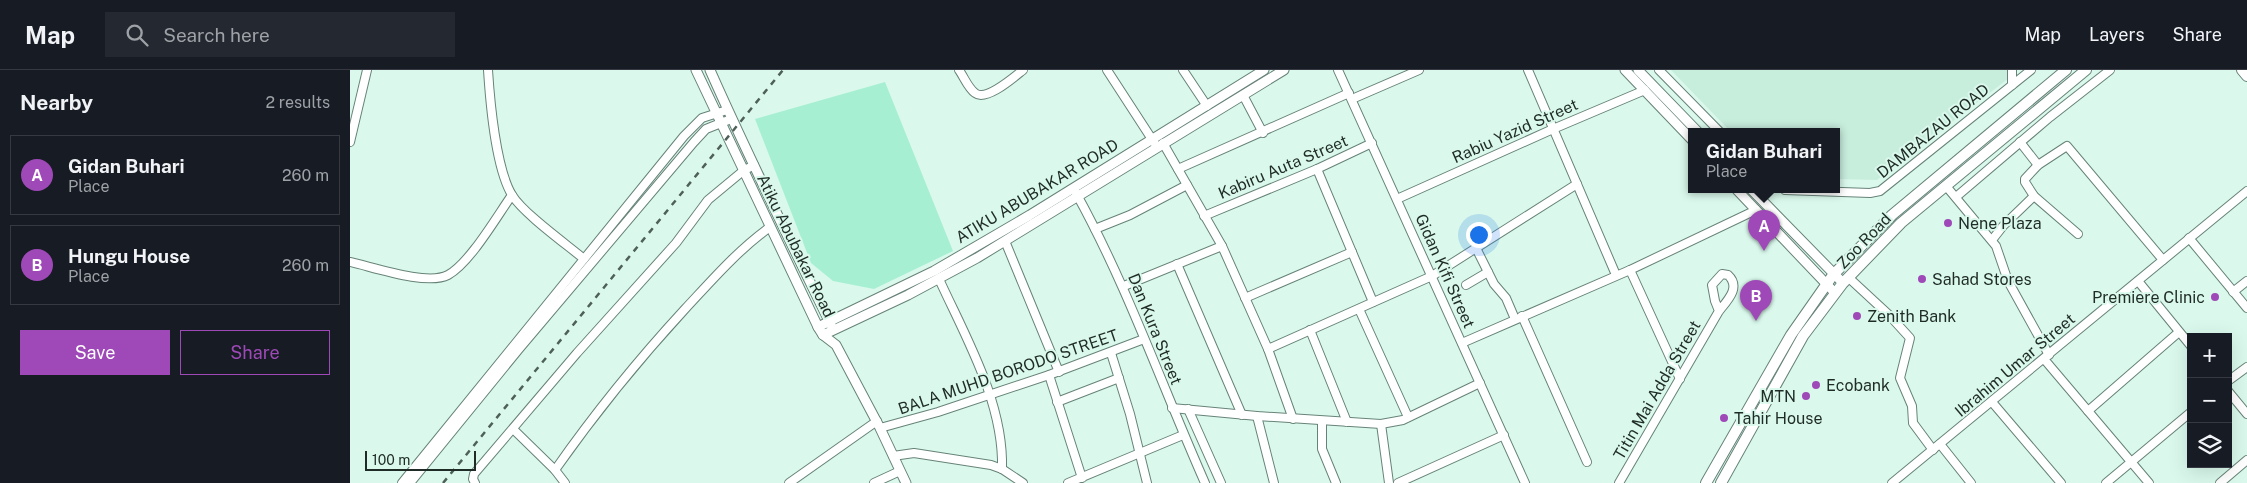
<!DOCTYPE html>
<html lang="en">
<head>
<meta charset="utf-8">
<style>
  :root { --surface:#171b24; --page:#242831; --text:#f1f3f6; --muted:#9ea1a6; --line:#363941; --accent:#9e49b7 }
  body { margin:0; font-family:"Public Sans",sans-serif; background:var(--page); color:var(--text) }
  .controls { position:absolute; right:15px; bottom:15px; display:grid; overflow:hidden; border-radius:0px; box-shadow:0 5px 20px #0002 }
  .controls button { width:45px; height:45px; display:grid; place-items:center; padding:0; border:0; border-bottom:1px solid var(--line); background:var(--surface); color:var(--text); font:25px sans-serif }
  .scale { position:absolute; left:15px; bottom:12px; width:111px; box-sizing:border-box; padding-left:5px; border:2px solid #1f2b26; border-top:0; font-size:14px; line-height:18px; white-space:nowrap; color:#1f2b26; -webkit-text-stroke:4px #daf9ec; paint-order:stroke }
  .you { position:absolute; left:1128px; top:164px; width:18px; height:18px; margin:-12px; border:4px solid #fff; border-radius:50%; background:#1a73e8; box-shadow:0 0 0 8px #1a73e833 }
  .badge { display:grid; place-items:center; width:32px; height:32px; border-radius:50%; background:var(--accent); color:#fff; font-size:16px; font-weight:700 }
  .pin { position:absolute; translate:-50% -41px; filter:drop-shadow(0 1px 2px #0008) }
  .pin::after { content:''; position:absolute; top:26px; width:18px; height:15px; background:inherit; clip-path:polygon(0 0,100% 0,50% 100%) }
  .popup { position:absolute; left:1338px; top:58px; width:152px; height:65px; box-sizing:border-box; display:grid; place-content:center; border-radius:0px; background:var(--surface); filter:drop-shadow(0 1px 4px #0005); font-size:16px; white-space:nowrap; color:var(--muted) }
  .popup b { font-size:19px; color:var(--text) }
  .popup::after { content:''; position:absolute; left:50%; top:100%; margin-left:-10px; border:10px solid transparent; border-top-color:var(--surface) }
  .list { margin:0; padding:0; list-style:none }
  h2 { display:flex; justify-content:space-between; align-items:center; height:65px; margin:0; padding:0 20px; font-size:21px }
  h2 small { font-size:16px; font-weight:400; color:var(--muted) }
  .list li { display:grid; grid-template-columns:32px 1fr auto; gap:15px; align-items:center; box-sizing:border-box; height:80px; margin:0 10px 10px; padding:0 10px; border:1px solid var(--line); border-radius:0px }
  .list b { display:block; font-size:19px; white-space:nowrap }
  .list p { margin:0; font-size:16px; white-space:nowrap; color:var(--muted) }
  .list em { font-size:16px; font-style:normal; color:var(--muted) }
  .actions { display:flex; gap:10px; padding:15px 20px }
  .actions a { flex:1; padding:11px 0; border:1px solid var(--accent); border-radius:0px; text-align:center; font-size:18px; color:var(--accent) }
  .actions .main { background:var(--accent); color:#fff }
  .icon { flex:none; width:28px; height:28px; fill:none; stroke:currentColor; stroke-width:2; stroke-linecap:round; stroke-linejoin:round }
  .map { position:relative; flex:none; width:1897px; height:413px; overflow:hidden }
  header { display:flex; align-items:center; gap:30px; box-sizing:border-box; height:70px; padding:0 25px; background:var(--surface); border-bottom:1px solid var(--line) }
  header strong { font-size:24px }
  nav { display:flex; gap:28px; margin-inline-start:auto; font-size:18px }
  .search { width:350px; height:45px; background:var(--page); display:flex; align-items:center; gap:12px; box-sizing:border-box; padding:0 18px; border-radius:0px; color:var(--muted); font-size:19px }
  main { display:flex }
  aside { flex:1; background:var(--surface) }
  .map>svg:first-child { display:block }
  .built { fill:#c7eddd }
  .green { fill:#a7efd3 }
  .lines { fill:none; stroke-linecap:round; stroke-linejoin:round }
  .minor-casing { stroke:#678378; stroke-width:10 }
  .tertiary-casing { stroke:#678378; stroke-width:11 }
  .secondary-casing { stroke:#678378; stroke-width:12 }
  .minor { stroke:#fff; stroke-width:8 }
  .tertiary { stroke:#fff; stroke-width:9 }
  .secondary { stroke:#fff; stroke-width:10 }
  .rail { stroke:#4f6059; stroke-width:2.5; stroke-dasharray:6 6; stroke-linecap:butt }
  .poi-dot { fill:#9e49b7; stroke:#daf9ec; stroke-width:2 }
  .labels { text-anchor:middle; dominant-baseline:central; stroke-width:4; stroke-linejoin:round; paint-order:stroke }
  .street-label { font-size:16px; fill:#1f2b26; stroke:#daf9ec }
  .poi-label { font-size:16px; fill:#1f2b26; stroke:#daf9ec; text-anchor:start }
</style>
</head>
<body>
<header>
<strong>Map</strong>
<div class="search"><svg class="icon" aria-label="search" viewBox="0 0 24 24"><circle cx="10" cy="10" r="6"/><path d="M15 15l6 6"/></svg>Search here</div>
<nav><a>Map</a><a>Layers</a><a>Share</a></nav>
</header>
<main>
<aside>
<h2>Nearby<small>2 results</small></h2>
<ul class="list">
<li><span class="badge">A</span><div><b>Gidan Buhari</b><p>Place</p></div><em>260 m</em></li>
<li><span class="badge">B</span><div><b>Hungu House</b><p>Place</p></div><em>260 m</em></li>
</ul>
<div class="actions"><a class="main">Save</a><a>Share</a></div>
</aside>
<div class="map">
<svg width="1897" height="413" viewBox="0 0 1897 413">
  <rect width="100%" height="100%" fill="#daf9ec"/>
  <path class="built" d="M 1321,0 L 1661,0 L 1659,8 L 1527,110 L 1487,109 L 1486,62 L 1381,62 Z"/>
  <path class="green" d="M 535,12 L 603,181 L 524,219 L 483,211 L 461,193 L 405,49 Z"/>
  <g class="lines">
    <g class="minor-casing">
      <g id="minor">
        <path d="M 138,0 C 140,31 146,99 162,125 C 173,143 216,174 234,189"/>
        <path d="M 609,0 C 614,7 618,18 625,23 C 636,32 664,7 673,0"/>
        <path d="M 757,0 L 807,77"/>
        <path d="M 833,0 L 857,36"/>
        <path d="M 988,0 L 1175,413"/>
        <path d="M 1178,0 L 1266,205"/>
        <path d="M 1309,0 L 1370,62"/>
        <path d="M 1662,15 L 1662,0"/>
        <path d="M 893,25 L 913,63"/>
        <path d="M 1002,29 L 1069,0"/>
        <path d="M 0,72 L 17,0"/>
        <path d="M 1670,72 L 1688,95"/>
        <path d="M 813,73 L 872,176 L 918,279 L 943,349"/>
        <path d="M 828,99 L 999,23"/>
        <path d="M 967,99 L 1023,232"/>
        <path d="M 1596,116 L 1646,176 L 1658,211 L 1699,285"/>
        <path d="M 1435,120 L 1520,123 L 1530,121 L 1681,0"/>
        <path d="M 726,123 C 777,215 812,316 855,413"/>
        <path d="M 1606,127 L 1700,47 L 1760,0"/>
        <path d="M 1047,129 L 1203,59 L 1295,20"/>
        <path d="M 854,146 L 967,99 L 1022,73"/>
        <path d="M 745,159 L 780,145 L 837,115"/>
        <path d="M 1728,164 L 1684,126 L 1675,112 L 1675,109 L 1688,95 L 1717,76 L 1813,190"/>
        <path d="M 1839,168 L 1897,238"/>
        <path d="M 1642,170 L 1653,156 L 1684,126"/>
        <path d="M 655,171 L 709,302"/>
        <path d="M 1126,178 L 1144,214 L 1156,228 L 1165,249"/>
        <path d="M 0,192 C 23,197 77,216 98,205 C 120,193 147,146 162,125"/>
        <path d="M 827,194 L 892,345"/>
        <path d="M 1280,200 L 1330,309"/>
        <path d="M 1499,208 L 1539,245 L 1560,268 L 1550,308 L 1562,336 L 1563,353 L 1583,380"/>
        <path d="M 589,209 C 616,268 654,333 652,399"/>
        <path d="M 1788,211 L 1841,276"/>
        <path d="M 1116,215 L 1138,202"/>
        <path d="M 774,216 L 872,176"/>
        <path d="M 1883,222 L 1897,211"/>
        <path d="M 895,228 L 1002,182"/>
        <path d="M 1009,239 L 1058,347"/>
        <path d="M 1172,246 L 1237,392"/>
        <path d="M 960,260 L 997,352"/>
        <path d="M 1112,273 L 1280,200 L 1406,140"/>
        <path d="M 918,279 L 1082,206 L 1227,114"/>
        <path d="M 761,283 L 780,344 L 797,413"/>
        <path d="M 1694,289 L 1799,413"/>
        <path d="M 699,305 L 732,408"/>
        <path d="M 1878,311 L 1897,297"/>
        <path d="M 1878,321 L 1897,344"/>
        <path d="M 707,332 L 769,308"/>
        <path d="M 1642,332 L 1711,413"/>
        <path d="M 822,338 L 907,346 L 1031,354 L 1053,350 L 1130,313"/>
        <path d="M 838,339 L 871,413"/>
        <path d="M 1738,341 L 1829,262"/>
        <path d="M 907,346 L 924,413"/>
        <path d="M 972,351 L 972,379 L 986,413"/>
        <path d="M 1031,354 L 1039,413"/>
        <path d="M 530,358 L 588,342 L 699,305 L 794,269"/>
        <path d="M 163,359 L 205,400 L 215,413"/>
        <path d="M 1590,374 L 1621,413"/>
        <path d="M 543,386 L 564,383 L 641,395 L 652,399 L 673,413"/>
        <path d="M 205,400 C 245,343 288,290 335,239 C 363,209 387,181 420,157"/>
        <path d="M 52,413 L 334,66 L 352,48 L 377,40"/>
        <path d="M 60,413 L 169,279 L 344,72 L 356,59 L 381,49"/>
        <path d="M 125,413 L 123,409 L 124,404 L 227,283 L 326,173 L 358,130 L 393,101 L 404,95"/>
        <path d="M 439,413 L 527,351"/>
        <path d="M 524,413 L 550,401"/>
        <path d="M 718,413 L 833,365"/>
        <path d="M 1048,413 L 1154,365"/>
        <path d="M 1269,413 L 1369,241 C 1378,230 1391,217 1378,205 L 1372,204 L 1362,215 L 1365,231 L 1369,241"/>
        <path d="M 1542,413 L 1897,121"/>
        <path d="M 1756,413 L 1841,342"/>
        <path d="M 1870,413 L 1897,390"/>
      </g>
    </g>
    <g class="tertiary-casing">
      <g id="tertiary">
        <path d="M 346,0 L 468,257 L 473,265 L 486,275 L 530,358 L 556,413"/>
        <path d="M 360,0 C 398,86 440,171 481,255"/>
        <path d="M 1275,0 L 1342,70"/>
        <path d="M 1288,0 L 1348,62"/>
        <path d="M 1387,120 L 1485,223"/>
        <path d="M 1402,120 L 1493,213"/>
        <path d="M 468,257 L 584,201 L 680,145 L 914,0"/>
        <path d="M 473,265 L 558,225 L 627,188 L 934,0"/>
      </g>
    </g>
    <g class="secondary-casing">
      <g id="secondary">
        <path d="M 1892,0 L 1897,6"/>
        <path d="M 1356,413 L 1441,265 L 1483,205 L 1542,145 L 1716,0"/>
        <path d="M 1371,413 L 1453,266 L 1493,213 L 1551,153 L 1736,0"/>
      </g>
    </g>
    <use href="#minor" class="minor"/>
    <use href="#tertiary" class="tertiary"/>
    <use href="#secondary" class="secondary"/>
    <path class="rail" d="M 93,413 L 433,0"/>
  </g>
  <g class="poi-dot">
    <circle cx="1598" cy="153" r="5"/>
    <circle cx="1572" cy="209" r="5"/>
    <circle cx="1865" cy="227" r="5"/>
    <circle cx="1507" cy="246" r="5"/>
    <circle cx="1466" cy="315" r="5"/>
    <circle cx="1456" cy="326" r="5"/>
    <circle cx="1374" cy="348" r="5"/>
  </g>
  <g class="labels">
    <g class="street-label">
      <text transform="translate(1165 61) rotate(-24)">Rabiu Yazid Street</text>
      <text transform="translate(1583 61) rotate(-39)">DAMBAZAU ROAD</text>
      <text transform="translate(933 97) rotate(-23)">Kabiru Auta Street</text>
      <text transform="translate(687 121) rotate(-31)">ATIKU ABUBAKAR ROAD</text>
      <text transform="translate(1514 171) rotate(-46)">Zoo Road</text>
      <text transform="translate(446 176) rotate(64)">Atiku Abubakar Road</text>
      <text transform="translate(1095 201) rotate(66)">Gidan Kifi Street</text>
      <text transform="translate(805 259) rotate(68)">Dan Kura Street</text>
      <text transform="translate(1665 295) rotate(-40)">Ibrahim Umar Street</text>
      <text transform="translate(658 302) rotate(-19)">BALA MUHD BORODO STREET</text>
      <text transform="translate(1307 320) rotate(-60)">Titin Mai Adda Street</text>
    </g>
    <g class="poi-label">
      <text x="1608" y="153">Nene Plaza</text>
      <text x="1582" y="209">Sahad Stores</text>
      <text x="1855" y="227" text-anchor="end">Premiere Clinic</text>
      <text x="1517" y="246">Zenith Bank</text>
      <text x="1476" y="315">Ecobank</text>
      <text x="1446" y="326" text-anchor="end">MTN</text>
      <text x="1384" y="348">Tahir House</text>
    </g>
  </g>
</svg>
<div class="controls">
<button>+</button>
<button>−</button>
<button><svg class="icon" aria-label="layers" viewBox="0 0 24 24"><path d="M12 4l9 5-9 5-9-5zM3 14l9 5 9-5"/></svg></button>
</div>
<div class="scale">100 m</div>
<div class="you"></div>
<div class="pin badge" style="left:1414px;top:181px">A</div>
<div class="popup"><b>Gidan Buhari</b>Place</div>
<div class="pin badge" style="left:1406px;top:251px">B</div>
</div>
</main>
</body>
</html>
